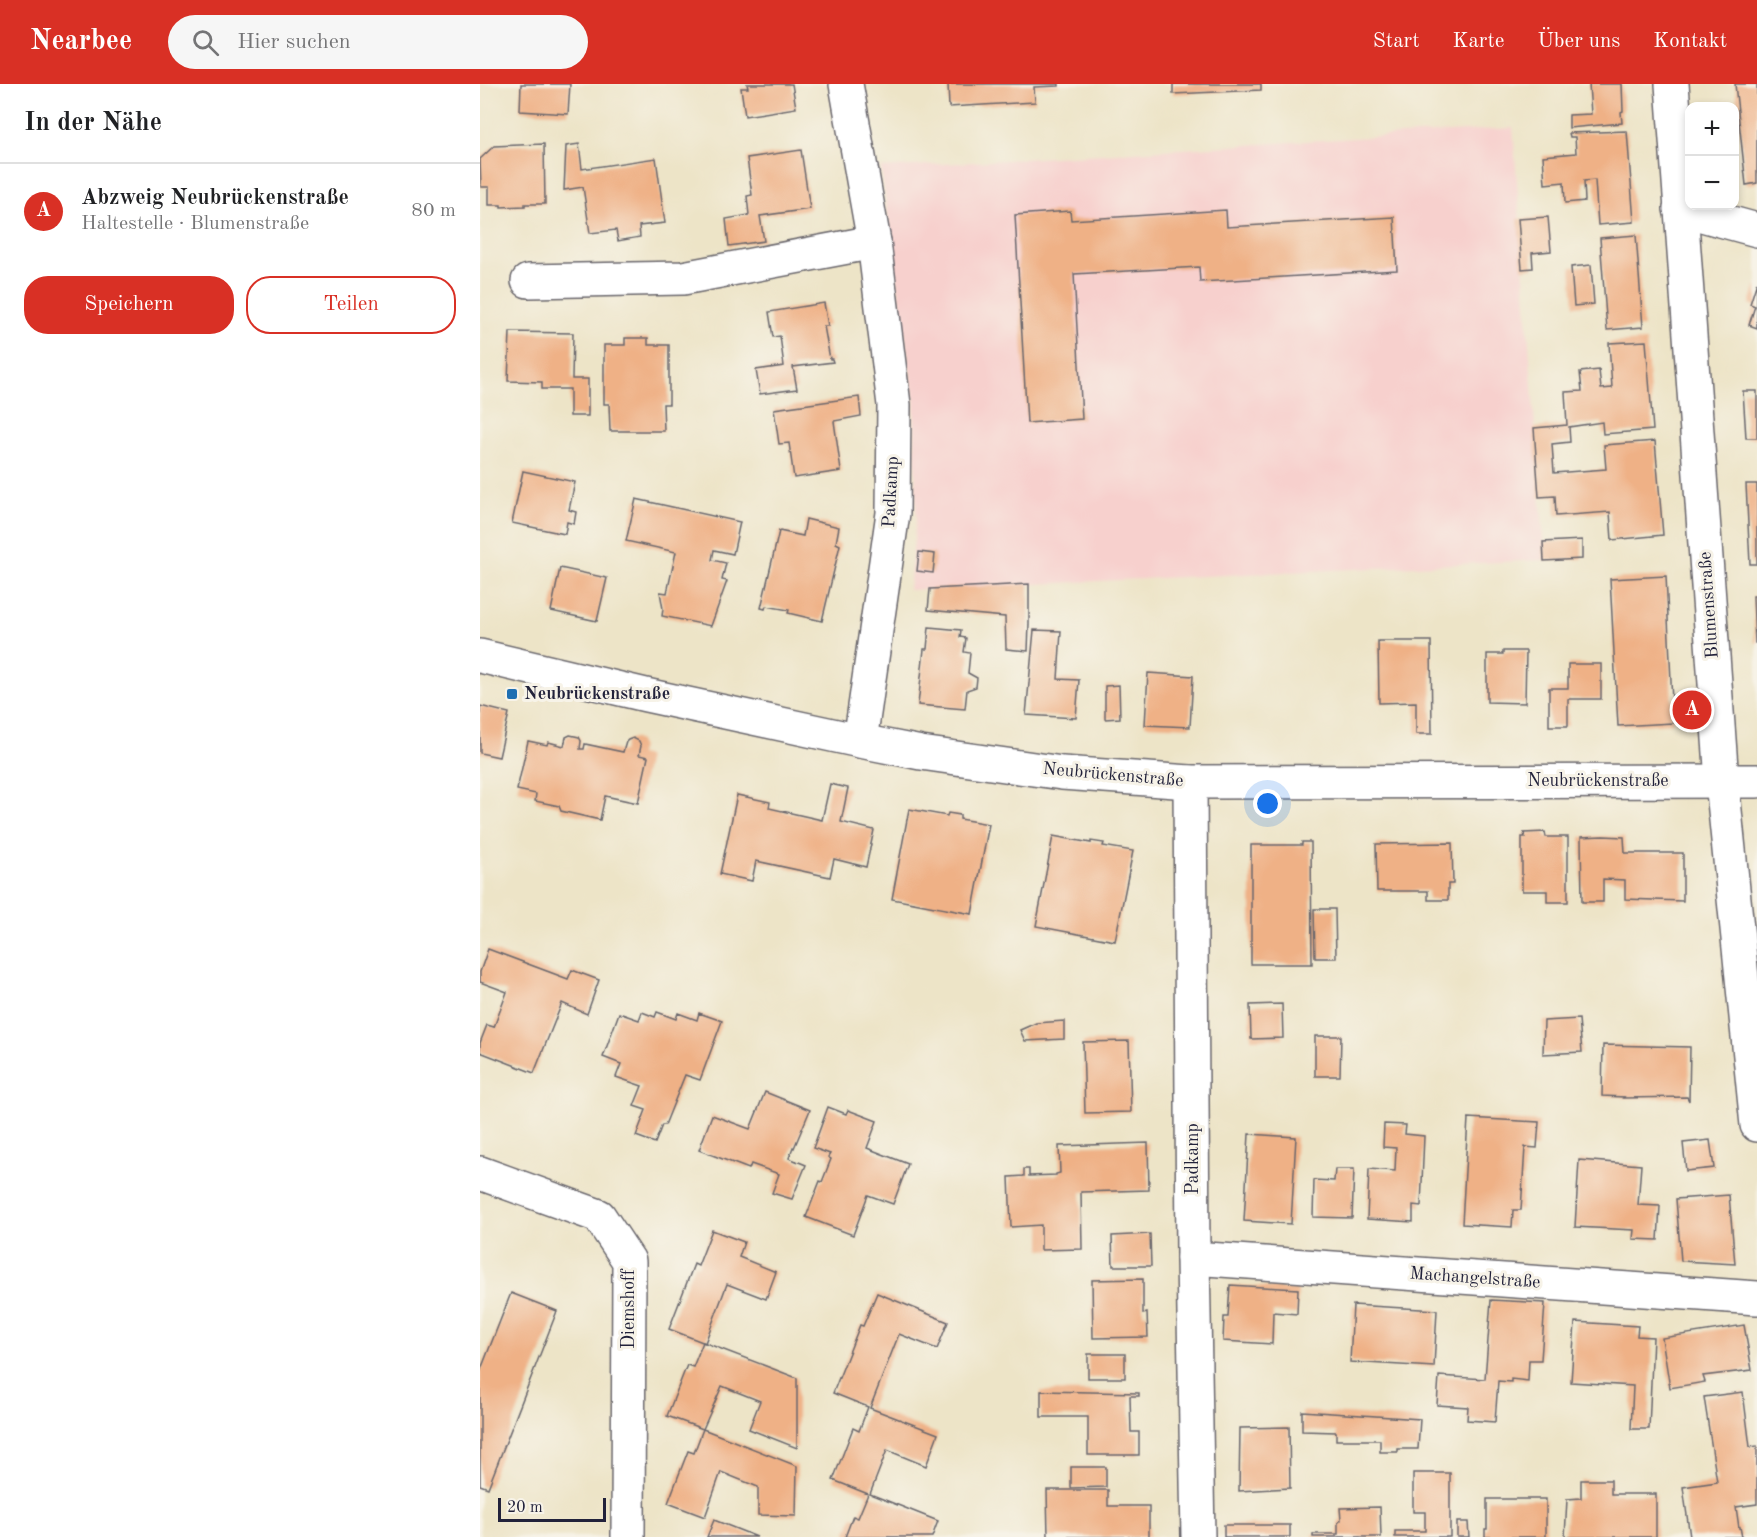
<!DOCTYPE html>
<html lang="de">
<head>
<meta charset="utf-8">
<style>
  :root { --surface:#fff; --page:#f6f6f6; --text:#202124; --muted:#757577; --line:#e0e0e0; --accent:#d93025 }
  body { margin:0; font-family:"Old Standard TT",serif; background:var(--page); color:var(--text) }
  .controls { position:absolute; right:18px; top:18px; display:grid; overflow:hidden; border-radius:12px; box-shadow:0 3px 9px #0003 }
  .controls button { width:54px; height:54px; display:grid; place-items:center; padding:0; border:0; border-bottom:2px solid var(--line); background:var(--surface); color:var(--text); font:30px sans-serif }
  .scale { position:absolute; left:18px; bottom:15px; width:108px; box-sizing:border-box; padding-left:6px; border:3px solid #22223b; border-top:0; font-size:16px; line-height:21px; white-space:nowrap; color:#22223b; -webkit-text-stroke:4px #f7f3e8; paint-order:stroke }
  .you { position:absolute; left:788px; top:720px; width:21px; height:21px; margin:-15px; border:4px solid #fff; border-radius:50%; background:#1a73e8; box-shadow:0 0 0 9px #1a73e833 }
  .badge { display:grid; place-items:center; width:39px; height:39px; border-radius:50%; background:var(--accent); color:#fff; font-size:20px; font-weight:700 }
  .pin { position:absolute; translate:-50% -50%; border:3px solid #fff; box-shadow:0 2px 6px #0006 }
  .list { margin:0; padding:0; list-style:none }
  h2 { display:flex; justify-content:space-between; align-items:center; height:78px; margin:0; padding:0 24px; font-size:26px }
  h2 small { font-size:20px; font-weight:400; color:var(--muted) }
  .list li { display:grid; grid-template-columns:39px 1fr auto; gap:18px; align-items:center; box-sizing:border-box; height:96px; padding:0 24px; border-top:2px solid var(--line) }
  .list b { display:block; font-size:22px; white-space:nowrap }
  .list p { margin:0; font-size:20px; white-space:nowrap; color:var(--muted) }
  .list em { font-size:20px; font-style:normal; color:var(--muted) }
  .actions { display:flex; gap:12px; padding:18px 24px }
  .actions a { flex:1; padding:14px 0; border:2px solid var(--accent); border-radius:24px; text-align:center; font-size:21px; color:var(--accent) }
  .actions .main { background:var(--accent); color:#fff }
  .icon { flex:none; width:33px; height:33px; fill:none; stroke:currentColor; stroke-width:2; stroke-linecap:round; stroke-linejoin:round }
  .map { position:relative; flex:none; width:1277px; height:1453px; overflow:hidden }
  header { display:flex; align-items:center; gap:36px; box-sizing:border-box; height:84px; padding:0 30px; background:var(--accent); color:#fff }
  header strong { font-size:28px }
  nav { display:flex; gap:33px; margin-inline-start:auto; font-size:21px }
  .search { width:420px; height:54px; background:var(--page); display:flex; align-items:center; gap:15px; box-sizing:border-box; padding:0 21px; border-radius:33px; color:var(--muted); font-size:22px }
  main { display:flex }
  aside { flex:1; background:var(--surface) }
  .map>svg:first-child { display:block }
  .built { fill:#f7d0cd }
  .building { fill:#efb186 }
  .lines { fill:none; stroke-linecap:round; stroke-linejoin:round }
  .minor-casing { stroke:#69666c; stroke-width:36 }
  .minor { stroke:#fff; stroke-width:33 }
  .poi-dot { fill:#1f6fb2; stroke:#f7f3e8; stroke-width:2 }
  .labels { text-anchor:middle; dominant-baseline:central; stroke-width:6; stroke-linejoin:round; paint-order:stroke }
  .street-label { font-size:18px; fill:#22223b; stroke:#f7f3e8 }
  .poi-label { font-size:18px; font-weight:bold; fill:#22223b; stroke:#f7f3e8; text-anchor:start }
</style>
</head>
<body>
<header>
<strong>Nearbee</strong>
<div class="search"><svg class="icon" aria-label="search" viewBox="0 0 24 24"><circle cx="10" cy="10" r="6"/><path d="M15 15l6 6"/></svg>Hier suchen</div>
<nav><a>Start</a><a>Karte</a><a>Über uns</a><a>Kontakt</a></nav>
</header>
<main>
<aside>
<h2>In der Nähe<small></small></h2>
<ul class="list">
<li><span class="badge">A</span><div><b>Abzweig Neubrückenstraße</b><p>Haltestelle · Blumenstraße</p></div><em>80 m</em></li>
</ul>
<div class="actions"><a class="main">Speichern</a><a>Teilen</a></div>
</aside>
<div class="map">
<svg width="1277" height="1453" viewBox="0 0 1277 1453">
  <rect width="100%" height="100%" fill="#f7f3e8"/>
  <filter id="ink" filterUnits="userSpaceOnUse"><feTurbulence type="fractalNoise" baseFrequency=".0167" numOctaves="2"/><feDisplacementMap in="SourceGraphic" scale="12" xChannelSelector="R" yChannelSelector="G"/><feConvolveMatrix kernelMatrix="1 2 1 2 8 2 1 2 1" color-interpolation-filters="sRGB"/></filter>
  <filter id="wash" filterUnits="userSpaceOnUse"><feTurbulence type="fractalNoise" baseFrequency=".008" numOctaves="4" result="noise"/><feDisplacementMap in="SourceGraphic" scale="24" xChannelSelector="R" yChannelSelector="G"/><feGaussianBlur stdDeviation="1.35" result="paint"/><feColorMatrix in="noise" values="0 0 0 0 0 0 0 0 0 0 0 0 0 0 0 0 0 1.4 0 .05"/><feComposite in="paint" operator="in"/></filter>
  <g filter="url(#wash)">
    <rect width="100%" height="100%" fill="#ede4c7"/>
    <path class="built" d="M 1033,44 L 1065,476 L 429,506 L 436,434 L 434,316 L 401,84 Z"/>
    <g id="blocks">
      <g class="building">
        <path d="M 41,0 L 90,0 L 88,30 L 40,27 Z"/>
        <path d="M 267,0 L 312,0 L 316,24 L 265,32 L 261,4 L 268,4 Z"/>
        <path d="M 468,0 L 579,0 L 579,2 L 554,3 L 555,18 L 469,23 Z"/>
        <path d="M 693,0 L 781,0 L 781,6 L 693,10 Z"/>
        <path d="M 1109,0 L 1142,0 L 1143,27 L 1141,28 L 1142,39 L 1089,44 L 1089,31 L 1111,30 Z"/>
        <path d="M 1255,0 L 1277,0 L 1277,99 L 1266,101 Z"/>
        <path d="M 1147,47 L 1154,138 L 1118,141 L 1115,96 L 1104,97 L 1105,117 L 1085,119 L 1084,98 L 1065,100 L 1063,72 L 1096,69 L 1095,53 L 1090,53 L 1089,49 Z"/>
        <path d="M 64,60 L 65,120 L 45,120 L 45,122 L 21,123 L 21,121 L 9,121 L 9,103 L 1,103 L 0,75 L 14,62 Z"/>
        <path d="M 99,60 L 102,85 L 176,74 L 185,139 L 159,142 L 160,153 L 138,157 L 136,146 L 110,149 L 103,103 L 84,106 L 86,62 Z"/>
        <path d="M 321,66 L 330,125 L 280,132 L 284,157 L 249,162 L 246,135 L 269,131 L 267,112 L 272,111 L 267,74 Z"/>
        <path d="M 746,126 L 747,143 L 914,133 L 917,186 L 720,198 L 719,183 L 594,190 L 602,335 L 547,339 L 535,131 L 590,127 L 591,136 Z"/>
        <path d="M 1068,133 L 1071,167 L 1052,169 L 1053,184 L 1042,185 L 1038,135 Z"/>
        <path d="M 1156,151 L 1163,243 L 1127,246 L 1120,154 Z"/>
        <path d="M 1111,181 L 1114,220 L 1094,222 L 1091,183 Z"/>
        <path d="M 1277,198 L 1277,244 L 1269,241 L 1275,222 L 1270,220 Z"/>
        <path d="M 344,219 L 348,242 L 344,242 L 350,275 L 352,275 L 353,278 L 313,283 L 317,305 L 280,310 L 276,286 L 304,282 L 300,252 L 293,253 L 289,228 Z"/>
        <path d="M 30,248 L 93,249 L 92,295 L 108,295 L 108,332 L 90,332 L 90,305 L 62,305 L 62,298 L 28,297 Z"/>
        <path d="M 145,254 L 168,254 L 168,261 L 189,261 L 189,320 L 183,320 L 184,347 L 130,347 L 129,320 L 124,320 L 124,261 L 145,261 Z"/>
        <path d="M 1166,257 L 1173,346 L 1123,350 L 1122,338 L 1089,343 L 1090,358 L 1072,360 L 1074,389 L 1126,385 L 1124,361 L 1175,357 L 1183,451 L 1132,456 L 1130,428 L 1076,432 L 1075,412 L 1059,413 L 1054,344 L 1087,341 L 1085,308 L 1102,307 L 1100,288 L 1119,286 L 1121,305 L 1132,304 L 1129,259 Z"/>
        <path d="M 1263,307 L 1277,307 L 1277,354 L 1266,354 Z"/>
        <path d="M 379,313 L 381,332 L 354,337 L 361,387 L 314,394 L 309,359 L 299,360 L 294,325 Z"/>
        <path d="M 43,387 L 95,398 L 89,426 L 96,428 L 94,440 L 87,438 L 85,450 L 32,439 Z"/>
        <path d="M 1266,400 L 1277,400 L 1277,480 L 1270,480 Z"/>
        <path d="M 156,415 L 260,438 L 253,470 L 234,466 L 232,476 L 246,479 L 242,496 L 247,497 L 231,542 L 182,532 L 183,525 L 180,508 L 187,509 L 196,468 L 146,457 Z"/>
        <path d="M 326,435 L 359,443 L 356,459 L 360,461 L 342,537 L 308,529 L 309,526 L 286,522 L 285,525 L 281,524 L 299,447 L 323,452 Z"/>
        <path d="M 1102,456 L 1102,475 L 1064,477 L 1063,458 Z"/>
        <path d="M 439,468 L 455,470 L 453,489 L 437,487 Z"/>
        <path d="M 80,484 L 127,494 L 117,537 L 71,527 Z"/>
        <path d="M 1186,492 L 1193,639 L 1138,642 L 1130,495 Z"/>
        <path d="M 549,500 L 549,539 L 548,567 L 526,565 L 525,533 L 448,526 L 450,505 Z"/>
        <path d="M 1273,512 L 1277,512 L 1277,559 L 1275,559 Z"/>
        <path d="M 449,543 L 481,546 L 480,553 L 486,554 L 484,568 L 490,569 L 488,589 L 497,594 L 496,603 L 487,606 L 485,625 L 438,621 L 444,565 L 447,565 Z"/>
        <path d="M 554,546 L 581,547 L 578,595 L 599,596 L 596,634 L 546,631 Z"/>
        <path d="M 898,557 L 951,557 L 952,650 L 936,650 L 936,618 L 899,619 Z"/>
        <path d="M 1023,567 L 1046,567 L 1045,619 L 1007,618 L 1007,570 L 1023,570 Z"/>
        <path d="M 1088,580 L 1121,580 L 1121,615 L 1088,615 L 1088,642 L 1069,642 L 1069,604 L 1088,604 Z"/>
        <path d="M 668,589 L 713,592 L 710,643 L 665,641 Z"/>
        <path d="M 639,601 L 640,634 L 625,635 L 625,602 Z"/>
        <path d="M 0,622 L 29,629 L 19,673 L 0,669 Z"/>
        <path d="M 90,651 L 99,653 L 101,657 L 100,665 L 104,665 L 105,660 L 143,668 L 146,658 L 148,656 L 153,654 L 159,657 L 161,662 L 159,671 L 168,673 L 158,719 L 125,712 L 120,736 L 81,727 L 79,722 L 55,717 L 56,710 L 37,706 L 48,657 L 67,661 L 68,658 L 84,662 L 86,653 Z"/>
        <path d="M 350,700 L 368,704 L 361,738 L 394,746 L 386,783 L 354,775 L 350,793 L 276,777 L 272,797 L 240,790 L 257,711 L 290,718 L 289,724 L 342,736 Z"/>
        <path d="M 429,725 L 467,732 L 468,729 L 480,731 L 480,735 L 509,740 L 492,830 L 412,815 Z"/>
        <path d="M 1065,748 L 1066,753 L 1088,753 L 1088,818 L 1067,818 L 1067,807 L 1042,807 L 1042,753 L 1045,753 L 1044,749 Z"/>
        <path d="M 573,752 L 611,759 L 611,757 L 624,759 L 623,762 L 653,767 L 635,857 L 556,842 Z"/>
        <path d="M 1123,752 L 1144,753 L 1145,769 L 1203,769 L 1203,817 L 1145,815 L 1145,796 L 1123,795 L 1123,818 L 1102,818 L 1101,753 Z"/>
        <path d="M 822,758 L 831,758 L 832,880 L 771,880 L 771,761 L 822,761 Z"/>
        <path d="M 972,759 L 973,800 L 968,800 L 968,816 L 948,816 L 948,807 L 897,807 L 896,760 Z"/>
        <path d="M 834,825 L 855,825 L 856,874 L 835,874 Z"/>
        <path d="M 8,865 L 88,895 L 92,886 L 119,896 L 107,930 L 82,919 L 54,989 L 0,968 L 0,959 L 7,941 L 14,943 L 27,908 L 0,898 L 0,888 Z"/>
        <path d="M 802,920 L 803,954 L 771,955 L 770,921 Z"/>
        <path d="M 162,928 L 175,933 L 177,928 L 196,935 L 198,929 L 217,936 L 219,929 L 242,937 L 220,996 L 205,991 L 185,1041 L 182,1041 L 175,1059 L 156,1052 L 166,1026 L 154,1022 L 162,1002 L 136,993 L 141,980 L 123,973 L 139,929 L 159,936 Z"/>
        <path d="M 1099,935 L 1102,968 L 1063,970 L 1064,937 Z"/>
        <path d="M 584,937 L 584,955 L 545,957 L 540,946 L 556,939 Z"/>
        <path d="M 835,952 L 861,952 L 860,992 L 835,992 Z"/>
        <path d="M 649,957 L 651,1028 L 605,1029 L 603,958 Z"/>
        <path d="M 1123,961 L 1210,963 L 1209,1017 L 1207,1013 L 1143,1014 L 1144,1013 L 1122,1012 Z"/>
        <path d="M 285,1008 L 330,1026 L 314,1064 L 313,1063 L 309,1074 L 326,1081 L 312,1115 L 292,1109 L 299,1090 L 271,1080 L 269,1085 L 219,1066 L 232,1031 L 270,1045 Z"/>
        <path d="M 348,1023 L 366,1030 L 368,1026 L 397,1037 L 387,1064 L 428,1080 L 413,1120 L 388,1111 L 373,1151 L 326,1133 L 340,1097 L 342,1098 L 351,1075 L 348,1073 L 350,1070 L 333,1064 Z"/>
        <path d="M 988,1034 L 1059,1038 L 1057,1064 L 1045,1063 L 1041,1126 L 1033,1126 L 1032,1143 L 982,1140 Z"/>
        <path d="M 904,1040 L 926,1041 L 925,1050 L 944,1052 L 941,1122 L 933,1121 L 933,1138 L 887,1135 L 889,1085 L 915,1087 L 916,1064 L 903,1063 Z"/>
        <path d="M 769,1050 L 816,1053 L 811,1140 L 764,1137 Z"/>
        <path d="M 1230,1056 L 1234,1084 L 1206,1087 L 1203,1059 Z"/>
        <path d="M 668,1059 L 669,1106 L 601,1108 L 602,1165 L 561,1166 L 561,1141 L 531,1143 L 529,1093 L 544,1092 L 544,1085 L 549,1085 L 549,1092 L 576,1091 L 576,1090 L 580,1089 L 579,1062 Z"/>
        <path d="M 1099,1076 L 1161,1081 L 1158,1121 L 1180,1122 L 1178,1156 L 1153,1155 L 1154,1146 L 1095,1143 Z"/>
        <path d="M 855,1085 L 874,1085 L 872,1134 L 833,1133 L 834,1096 L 854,1097 Z"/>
        <path d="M 1249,1111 L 1255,1180 L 1201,1177 L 1196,1115 Z"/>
        <path d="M 232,1146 L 264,1158 L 259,1173 L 296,1188 L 286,1215 L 247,1200 L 225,1259 L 189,1245 L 214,1180 L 218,1182 Z"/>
        <path d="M 670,1150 L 671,1182 L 633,1182 L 632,1152 Z"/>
        <path d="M 663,1195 L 663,1230 L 667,1229 L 668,1253 L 613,1254 L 612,1196 Z"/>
        <path d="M 750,1201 L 818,1205 L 817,1230 L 793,1228 L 792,1260 L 743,1257 L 744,1233 L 748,1233 Z"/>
        <path d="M 31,1209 L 77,1227 L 8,1404 L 0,1401 L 0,1288 Z"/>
        <path d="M 397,1209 L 468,1238 L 457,1265 L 419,1250 L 390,1324 L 458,1350 L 446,1382 L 407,1366 L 390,1410 L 458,1437 L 452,1453 L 365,1453 L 373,1432 L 378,1434 L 388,1410 L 353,1396 L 373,1344 L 379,1347 L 388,1323 L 353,1309 L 380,1241 L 383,1242 Z"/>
        <path d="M 1011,1216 L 1065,1219 L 1061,1276 L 1049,1276 L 1048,1297 L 1031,1295 L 1031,1298 L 1018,1297 L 1015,1338 L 987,1336 L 988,1323 L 957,1321 L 959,1292 L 1005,1295 Z"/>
        <path d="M 873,1221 L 957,1226 L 954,1283 L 870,1278 Z"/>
        <path d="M 1095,1238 L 1158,1242 L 1157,1252 L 1173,1253 L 1169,1345 L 1151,1345 L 1153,1302 L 1091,1298 Z"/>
        <path d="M 1264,1241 L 1272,1286 L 1223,1292 L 1225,1298 L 1190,1304 L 1182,1254 Z"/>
        <path d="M 223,1258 L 317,1294 L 317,1364 L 269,1345 L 280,1317 L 242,1302 L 223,1345 L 317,1382 L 316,1432 L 278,1431 L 278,1403 L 241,1388 L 225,1433 L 188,1419 L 208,1367 L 214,1369 L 223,1345 L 187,1332 L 207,1281 L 213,1283 Z"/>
        <rect x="608" y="1270" width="37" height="24"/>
        <path d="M 561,1307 L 659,1309 L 659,1312 L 650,1312 L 651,1348 L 659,1348 L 659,1371 L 608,1371 L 608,1333 L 561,1333 Z"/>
        <path d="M 1263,1308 L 1270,1363 L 1277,1362 L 1277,1420 L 1256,1423 L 1259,1444 L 1260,1443 L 1262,1453 L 1210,1453 L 1203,1403 L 1237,1398 L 1224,1313 Z"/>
        <path d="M 822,1327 L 940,1335 L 938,1365 L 918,1365 L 918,1368 L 900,1368 L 900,1356 L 856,1356 L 856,1348 L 822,1347 Z"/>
        <path d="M 809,1343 L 810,1404 L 759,1407 L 760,1344 Z"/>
        <path d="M 591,1383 L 626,1383 L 626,1403 L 591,1404 Z"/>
        <path d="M 933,1389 L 970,1389 L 970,1453 L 915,1453 L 915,1447 L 945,1447 L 945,1428 L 933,1428 Z"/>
        <path d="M 1101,1396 L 1131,1396 L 1131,1410 L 1176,1410 L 1176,1453 L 1085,1453 L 1087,1415 L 1101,1414 Z"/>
        <path d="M 567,1406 L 628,1406 L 628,1422 L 669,1422 L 669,1453 L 568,1453 Z"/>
        <path d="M 1007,1415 L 1066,1415 L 1066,1453 L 1005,1453 L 1005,1445 L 1007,1445 Z"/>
        <path d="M 900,1423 L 901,1453 L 833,1453 L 833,1450 L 858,1450 L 858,1439 L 861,1436 L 860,1424 Z"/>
        <path d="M 234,1436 L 277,1453 L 227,1453 Z"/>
        <path d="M 977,1438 L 988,1438 L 989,1453 L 977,1453 Z"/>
        <rect x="744" y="1441" width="66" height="12"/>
      </g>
    </g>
  </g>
  <g filter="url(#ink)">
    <use href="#blocks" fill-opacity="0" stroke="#69666c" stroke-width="1.5"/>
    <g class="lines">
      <g class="minor-casing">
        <g id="minor">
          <path d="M 366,0 L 394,158 L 414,321 L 413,429 L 380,657"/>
          <path d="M 1192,0 L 1242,697 L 1277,1041"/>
          <path d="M 1200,125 L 1277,146"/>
          <path d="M 48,197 L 203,194 L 394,158"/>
          <path d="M 0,572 L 166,611 L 380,657 L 441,669 L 582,689 L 710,698 L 1277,697"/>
          <path d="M 710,698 L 713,1174 L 718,1453"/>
          <path d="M 0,1089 L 119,1132 L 149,1177 L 148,1453"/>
          <path d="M 713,1174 L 1277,1214"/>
        </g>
      </g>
      <use href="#minor" class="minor"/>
    </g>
  </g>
  <rect class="poi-dot" x="26" y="604" width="12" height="12" rx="3"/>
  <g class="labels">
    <g class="street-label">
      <text transform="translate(411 408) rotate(-87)">Padkamp</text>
      <text transform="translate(1229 521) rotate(-94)">Blumenstraße</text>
      <text transform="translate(633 691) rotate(5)">Neubrückenstraße</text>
      <text x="1118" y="697">Neubrückenstraße</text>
      <text transform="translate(713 1075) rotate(-90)">Padkamp</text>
      <text transform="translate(995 1194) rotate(4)">Machangelstraße</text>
      <text transform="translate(149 1225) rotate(-90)">Diemshoff</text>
    </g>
    <g class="poi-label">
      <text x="44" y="610">Neubrückenstraße</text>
    </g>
  </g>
</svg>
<div class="controls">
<button>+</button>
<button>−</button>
</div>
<div class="scale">20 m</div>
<div class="you"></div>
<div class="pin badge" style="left:1212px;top:626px">A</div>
</div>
</main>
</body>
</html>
